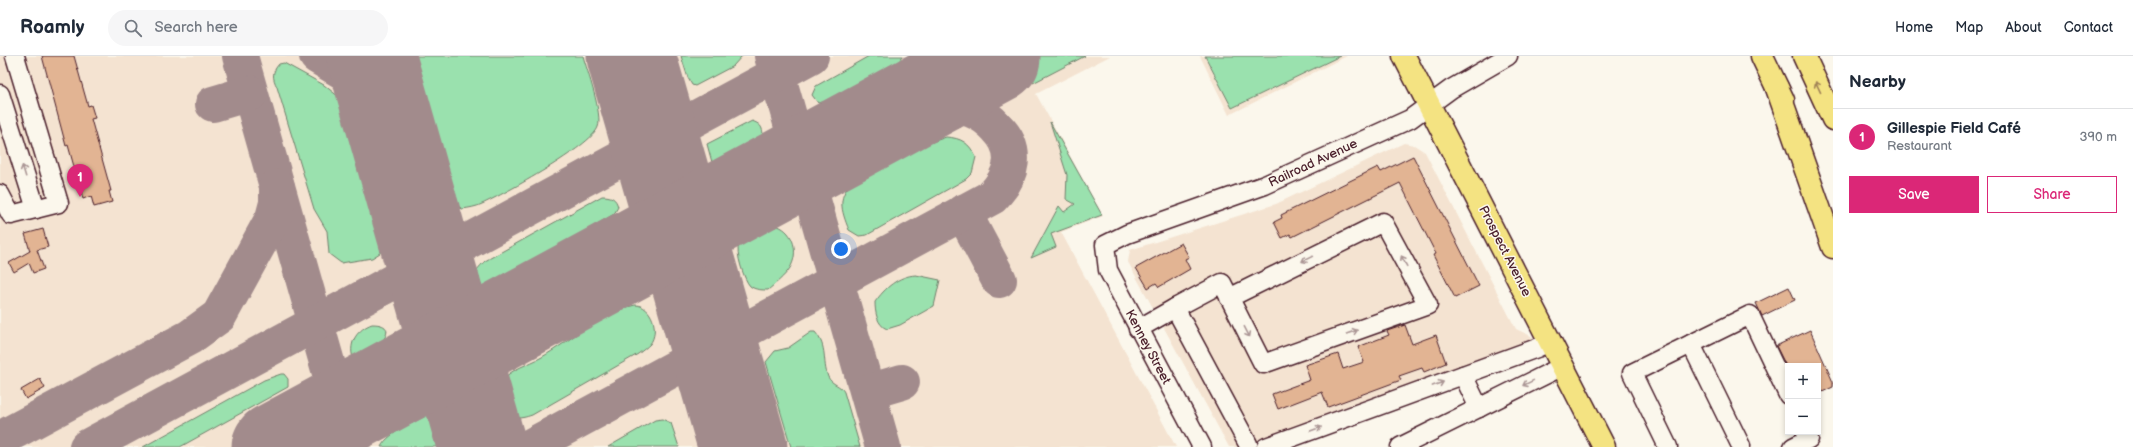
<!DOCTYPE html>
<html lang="en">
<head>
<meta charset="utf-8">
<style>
  :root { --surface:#fff; --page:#f6f6f7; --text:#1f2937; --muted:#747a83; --line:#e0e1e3; --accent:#db2777 }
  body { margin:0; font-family:"Balsamiq Sans",sans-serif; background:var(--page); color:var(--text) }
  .controls { position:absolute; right:12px; bottom:12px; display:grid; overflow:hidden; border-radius:0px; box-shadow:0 2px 6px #0003 }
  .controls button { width:36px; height:36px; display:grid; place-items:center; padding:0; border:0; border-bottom:1px solid var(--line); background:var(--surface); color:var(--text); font:20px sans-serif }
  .you { position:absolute; left:841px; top:193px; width:14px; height:14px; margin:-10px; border:3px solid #fff; border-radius:50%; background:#1a73e8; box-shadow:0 0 0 6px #1a73e833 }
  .badge { display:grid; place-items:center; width:26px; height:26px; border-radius:50%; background:var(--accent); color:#fff; font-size:13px; font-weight:700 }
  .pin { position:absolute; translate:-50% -33px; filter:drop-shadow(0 1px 2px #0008) }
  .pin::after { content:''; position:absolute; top:21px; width:14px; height:12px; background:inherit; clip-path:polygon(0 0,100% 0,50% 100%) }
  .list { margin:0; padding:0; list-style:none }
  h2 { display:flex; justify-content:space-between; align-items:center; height:52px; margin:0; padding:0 16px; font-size:17px }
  h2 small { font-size:13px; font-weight:400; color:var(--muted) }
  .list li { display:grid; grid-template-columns:26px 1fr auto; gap:12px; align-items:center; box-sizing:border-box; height:56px; padding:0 16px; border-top:1px solid var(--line) }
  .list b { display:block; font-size:15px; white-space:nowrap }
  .list p { margin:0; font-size:13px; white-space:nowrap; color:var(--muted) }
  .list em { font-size:13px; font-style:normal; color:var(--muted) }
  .actions { display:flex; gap:8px; padding:12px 16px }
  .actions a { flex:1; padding:9px 0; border:1px solid var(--accent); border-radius:0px; text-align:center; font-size:14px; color:var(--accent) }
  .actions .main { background:var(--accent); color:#fff }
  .icon { flex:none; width:22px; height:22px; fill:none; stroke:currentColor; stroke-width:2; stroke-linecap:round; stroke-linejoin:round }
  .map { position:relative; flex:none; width:1833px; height:391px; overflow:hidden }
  header { display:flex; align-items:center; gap:24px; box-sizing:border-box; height:56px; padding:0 20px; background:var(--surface); border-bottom:1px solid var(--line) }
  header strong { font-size:19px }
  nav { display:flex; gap:22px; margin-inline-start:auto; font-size:14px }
  .search { width:280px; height:36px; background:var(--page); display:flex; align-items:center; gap:10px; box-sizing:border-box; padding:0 14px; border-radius:22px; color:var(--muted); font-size:15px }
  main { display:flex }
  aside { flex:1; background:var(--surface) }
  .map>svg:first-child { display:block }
  .built { fill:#f4e3d1 }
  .green { fill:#9ae1ae; stroke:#72806c }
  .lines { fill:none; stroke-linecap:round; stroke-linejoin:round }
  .taxiway { stroke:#a28b8c; stroke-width:36 }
  .runway { stroke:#a28b8c; stroke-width:89 }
  .building { fill:#e2b493; stroke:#4a1f2b }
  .minor-casing { stroke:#4a1f2b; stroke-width:21 }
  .major-casing { stroke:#4a1f2b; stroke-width:25 }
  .highway-casing { stroke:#4a1f2b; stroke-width:25 }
  .minor { stroke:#fbf7ec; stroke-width:18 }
  .major { stroke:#f4e382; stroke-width:22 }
  .highway { stroke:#f4e382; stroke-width:22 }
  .oneway { stroke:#9f8156 }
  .oneway2 { stroke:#ab9695 }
  .labels { text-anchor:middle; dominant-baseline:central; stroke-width:3; stroke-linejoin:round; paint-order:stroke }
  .street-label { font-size:13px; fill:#4a1f2b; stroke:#fbf7ec }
</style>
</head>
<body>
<header>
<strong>Roamly</strong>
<div class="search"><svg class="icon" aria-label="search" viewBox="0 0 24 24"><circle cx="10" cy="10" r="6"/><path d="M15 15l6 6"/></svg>Search here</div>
<nav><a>Home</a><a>Map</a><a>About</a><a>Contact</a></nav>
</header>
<main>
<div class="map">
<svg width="1833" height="391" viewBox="0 0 1833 391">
  <rect width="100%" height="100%" fill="#fbf7ec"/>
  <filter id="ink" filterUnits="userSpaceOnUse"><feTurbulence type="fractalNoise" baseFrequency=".025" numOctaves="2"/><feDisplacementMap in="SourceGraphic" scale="8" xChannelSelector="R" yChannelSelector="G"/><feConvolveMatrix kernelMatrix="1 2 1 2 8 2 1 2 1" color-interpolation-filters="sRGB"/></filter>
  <g filter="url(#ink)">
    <g class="built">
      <path d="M 0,0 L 1110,0 L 1036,38 L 1103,160 L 1061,176 L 1176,391 L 0,391 Z"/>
      <path d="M 1200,0 L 1347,0 L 1229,59 Z"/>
      <path d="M 1404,87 L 1414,89 L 1425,96 L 1516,273 L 1531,280 L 1533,284 L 1519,291 L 1245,391 L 1229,391 L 1128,206 L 1130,194 L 1276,148 Z"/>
    </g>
    <g class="green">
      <path d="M 401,0 L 583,0 C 587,14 603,59 598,71 C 592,90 504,138 482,148 C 476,151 469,152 462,153 L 446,139 L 428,99 Z"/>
      <path d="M 681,0 L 742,0 L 733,10 L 695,30 L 692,29 L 688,22 Z"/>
      <path d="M 869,0 L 903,0 L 899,5 L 828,45 L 818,47 L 812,39 L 816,30 Z"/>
      <path d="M 1017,0 L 1085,0 L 1033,27 Z"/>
      <path d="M 1205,0 L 1340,0 L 1232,52 Z"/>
      <path d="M 284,7 L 324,29 L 339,41 L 351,59 L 361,80 L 367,100 L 386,169 L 385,185 L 380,197 L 372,202 L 341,207 L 329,198 L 327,175 L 314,153 L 277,31 C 272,21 272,16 279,8 Z"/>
      <path d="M 752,65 C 760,68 762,70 763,78 L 758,84 L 713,110 L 707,88 Z"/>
      <path d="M 1050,66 L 1102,159 L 1051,178 L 1056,191 L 1031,202 L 1059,150 L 1064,156 L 1075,148 L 1066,143 L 1067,119 Z"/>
      <path d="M 946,81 C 962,82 969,87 976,101 L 972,117 L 966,123 L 867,179 L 859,180 L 849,174 C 841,154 836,139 855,125 L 924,89 Z"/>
      <path d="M 602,140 C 611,140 616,142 618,151 L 614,158 L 492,229 L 481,235 L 474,234 C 467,224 478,212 485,205 Z"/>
      <path d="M 778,170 C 794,176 799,197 790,212 C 785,220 775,228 768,234 C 762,234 755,234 750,230 C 744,224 735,196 739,189 L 765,174 Z"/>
      <path d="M 916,219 L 940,224 L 934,250 L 900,269 L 887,273 C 877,269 875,256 875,246 C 885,232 898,220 916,219 Z"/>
      <path d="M 635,249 C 652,249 660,275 650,288 C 647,291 642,295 638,298 L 532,359 C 526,361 520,363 514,361 C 504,357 494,332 502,324 C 513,312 528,309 542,301 C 572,284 600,257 635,249 Z"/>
      <path d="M 372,268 C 407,268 371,300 357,304 L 353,302 C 348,286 358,273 372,268 Z"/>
      <path d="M 811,276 L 815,276 C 828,291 822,305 828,321 C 832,329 841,329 844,336 L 860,391 L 791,391 L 766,306 L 775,295 L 788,292 Z"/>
      <path d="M 281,318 L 284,318 L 288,323 L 288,331 L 180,391 L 143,391 L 264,324 Z"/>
      <path d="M 434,356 C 445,361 447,380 445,391 L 381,391 C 388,376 419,364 434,356 Z"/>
      <path d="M 662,363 L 671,367 L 679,391 L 608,391 L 655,364 Z"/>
    </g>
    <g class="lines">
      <g class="taxiway">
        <path d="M 240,0 L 351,391"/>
        <path d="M 317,0 L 364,28 L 381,48 L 424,200"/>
        <path d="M 772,0 L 883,391"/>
        <path d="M 213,48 L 250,37"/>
        <path d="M 909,49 C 925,35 940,21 948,0"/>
        <path d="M 963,156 L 999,224"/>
        <path d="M 868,336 L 902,326"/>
        <path d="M 0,383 L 190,281 L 219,260 L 273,162 L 277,147 L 277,131"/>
        <path d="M 87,391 L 811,0"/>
        <path d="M 529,391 L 992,141 C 1013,120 1019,94 997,72 C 990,64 982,58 972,54 C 952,46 930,48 909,49"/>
      </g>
      <g class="runway">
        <path d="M 371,0 L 482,391"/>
        <path d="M 631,0 L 743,391"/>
        <path d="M 276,391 L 996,2"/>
      </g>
    </g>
    <g class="building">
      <path d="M 42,0 L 74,0 L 88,50 L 91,49 L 95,62 L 91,63 L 111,135 L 109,135 L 112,146 L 94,151 L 91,140 L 83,143 L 68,89 L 66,90 Z"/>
      <path d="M 1413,100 L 1479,230 L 1455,242 L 1433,199 L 1436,198 L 1400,127 L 1292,181 L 1290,178 L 1282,182 L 1274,166 L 1282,162 L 1281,159 L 1378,111 L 1381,116 Z"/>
      <path d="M 43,173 L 48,191 L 37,194 L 44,213 L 33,217 L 29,207 L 14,216 L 9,207 L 30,195 L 25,178 Z"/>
      <path d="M 1181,187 L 1189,201 L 1185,203 L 1190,213 L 1159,231 L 1156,227 L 1148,232 L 1136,212 Z"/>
      <path d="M 1789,231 L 1795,244 L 1762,260 L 1756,247 Z"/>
      <path d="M 1405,269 L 1412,288 L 1436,279 L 1446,307 L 1424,316 L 1422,312 L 1399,320 L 1401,324 L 1328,351 L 1322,336 L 1278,353 L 1272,338 L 1310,324 L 1305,309 L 1338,298 L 1343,313 L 1364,306 L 1358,291 L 1389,279 L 1387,275 Z"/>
      <path d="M 1810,274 L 1833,326 L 1833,331 L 1818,338 L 1818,310 L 1786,310 L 1776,290 Z"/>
      <path d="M 40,323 L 45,332 L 26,343 L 21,334 Z"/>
    </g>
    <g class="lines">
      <g class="minor-casing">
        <g id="minor">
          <path d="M 0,38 L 36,153"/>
          <path d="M 0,138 L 11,159 L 59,147 L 15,0"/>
          <path d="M 1175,252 L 1222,227 L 1263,308 L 1428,249 L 1383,166 L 1229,242"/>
          <path d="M 1138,273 L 1175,252 L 1248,388"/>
          <path d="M 1691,288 L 1741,390"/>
          <path d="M 1463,319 L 1479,352"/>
          <path d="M 1202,391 L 1108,214 L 1105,189 L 1127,178 L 1265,129 L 1410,63 L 1451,33 L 1508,0"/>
          <path d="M 1266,391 L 1537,292 L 1551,285"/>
          <path d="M 1400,391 L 1563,310"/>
          <path d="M 1668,391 L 1632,317 L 1750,259 L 1788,339"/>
          <path d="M 1793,391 L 1809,383 L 1806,376"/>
        </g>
      </g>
      <g class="major-casing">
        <path id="major" d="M 1404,0 L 1604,391"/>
      </g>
      <g class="highway-casing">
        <g id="highway">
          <path d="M 1762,0 L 1783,44"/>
          <path d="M 1804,0 L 1833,63"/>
          <path d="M 1777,32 L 1833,191"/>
        </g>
      </g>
      <use href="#minor" class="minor"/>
      <use href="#major" class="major"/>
      <use href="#highway" class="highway"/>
    </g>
    <defs><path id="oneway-shaft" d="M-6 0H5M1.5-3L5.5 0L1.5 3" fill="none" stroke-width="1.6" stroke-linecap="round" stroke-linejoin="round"/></defs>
    <use class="oneway" href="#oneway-shaft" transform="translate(1818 31) rotate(-115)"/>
    <g class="oneway2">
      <use href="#oneway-shaft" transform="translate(24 115) rotate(-107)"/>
      <use href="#oneway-shaft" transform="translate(1307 203) rotate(154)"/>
      <use href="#oneway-shaft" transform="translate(1404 205) rotate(-118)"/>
      <use href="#oneway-shaft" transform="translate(1247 276) rotate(63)"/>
      <use href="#oneway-shaft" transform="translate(1352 276) rotate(-19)"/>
      <use href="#oneway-shaft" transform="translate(1528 327) rotate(154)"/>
      <use href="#oneway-shaft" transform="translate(1438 328) rotate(-20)"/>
      <use href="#oneway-shaft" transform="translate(1316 373) rotate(-20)"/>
    </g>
  </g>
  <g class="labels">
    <g class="street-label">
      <text transform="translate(1313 107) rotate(-25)">Railroad Avenue</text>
      <text transform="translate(1505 195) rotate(63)">Prospect Avenue</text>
      <text transform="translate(1148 291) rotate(62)">Kenney Street</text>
    </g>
  </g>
</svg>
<div class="controls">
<button>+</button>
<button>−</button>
</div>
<div class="you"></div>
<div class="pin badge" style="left:80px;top:141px">1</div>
</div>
<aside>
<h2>Nearby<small></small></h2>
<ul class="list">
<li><span class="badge">1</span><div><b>Gillespie Field Café</b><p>Restaurant</p></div><em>390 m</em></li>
</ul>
<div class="actions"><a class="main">Save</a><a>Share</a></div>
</aside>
</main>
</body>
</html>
